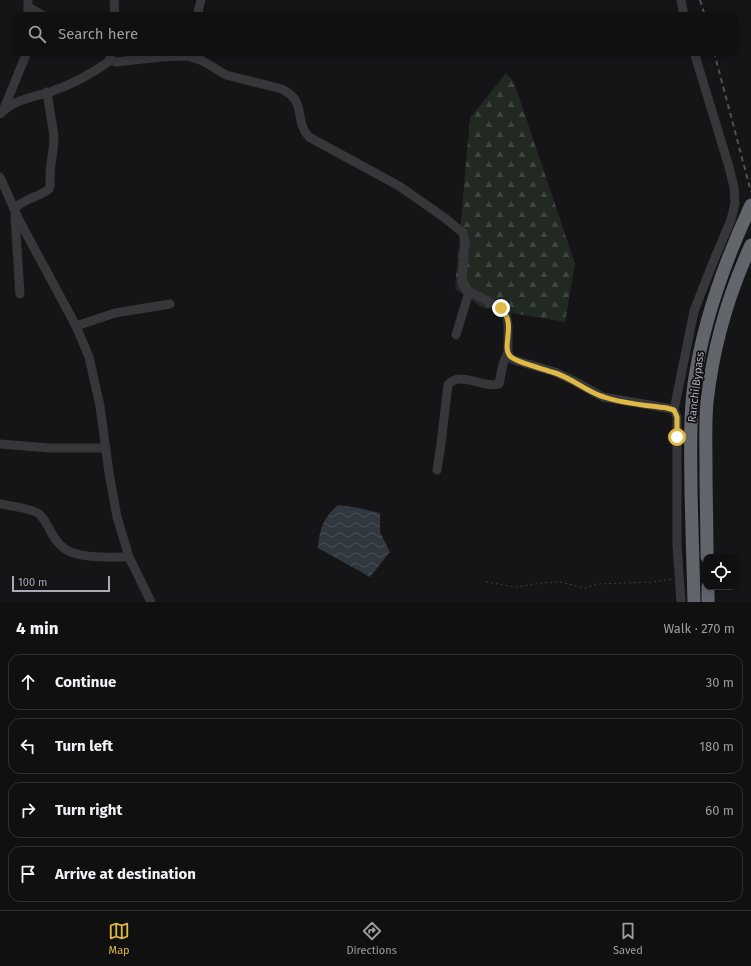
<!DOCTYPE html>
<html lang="en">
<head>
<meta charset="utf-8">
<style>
  :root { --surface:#101011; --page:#1e1e1f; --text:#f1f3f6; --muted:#9c9d9f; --line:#303031; --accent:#e0b844 }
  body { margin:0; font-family:"Fira Sans",sans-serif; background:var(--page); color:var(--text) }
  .controls { position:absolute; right:12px; bottom:12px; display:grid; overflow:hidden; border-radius:8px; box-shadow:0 2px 6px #0003 }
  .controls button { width:36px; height:36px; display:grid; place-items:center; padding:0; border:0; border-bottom:1px solid var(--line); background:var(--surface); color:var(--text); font:20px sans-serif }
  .scale { position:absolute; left:12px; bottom:10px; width:98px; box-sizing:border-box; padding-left:4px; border:2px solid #a8abb6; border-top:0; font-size:11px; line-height:14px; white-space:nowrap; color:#a8abb6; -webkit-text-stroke:3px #101012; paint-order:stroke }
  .stop { position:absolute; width:12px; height:12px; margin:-9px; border:3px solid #e0b844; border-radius:50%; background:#fff }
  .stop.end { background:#e0b844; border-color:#fff; box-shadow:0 1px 4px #0008 }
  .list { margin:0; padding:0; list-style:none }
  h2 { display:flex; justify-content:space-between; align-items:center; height:52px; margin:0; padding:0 16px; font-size:17px }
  h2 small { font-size:13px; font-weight:400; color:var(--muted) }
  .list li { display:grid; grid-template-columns:26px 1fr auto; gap:12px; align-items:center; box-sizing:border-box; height:56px; margin:0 8px 8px; padding:0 8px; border:1px solid var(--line); border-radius:12px }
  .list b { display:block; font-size:15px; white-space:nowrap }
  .list em { font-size:13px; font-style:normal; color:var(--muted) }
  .icon { flex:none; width:22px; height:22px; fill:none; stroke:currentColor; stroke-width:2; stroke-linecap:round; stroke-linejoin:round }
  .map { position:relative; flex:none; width:751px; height:602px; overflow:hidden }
  .search { position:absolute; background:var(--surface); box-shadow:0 2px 6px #0003; left:12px; right:12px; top:12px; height:44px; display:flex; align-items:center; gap:10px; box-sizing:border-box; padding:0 14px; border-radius:12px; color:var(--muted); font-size:15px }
  .sheet { height:308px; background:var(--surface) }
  nav { display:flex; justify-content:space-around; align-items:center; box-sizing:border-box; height:56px; border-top:1px solid var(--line); background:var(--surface); font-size:11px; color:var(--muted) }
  nav a { display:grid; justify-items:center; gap:2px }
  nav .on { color:var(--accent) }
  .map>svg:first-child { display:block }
  .forest { fill:url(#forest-firs) }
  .water { fill:url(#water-waves) }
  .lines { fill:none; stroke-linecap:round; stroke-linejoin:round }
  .path { stroke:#3d3e42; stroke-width:1; stroke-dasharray:2 3; stroke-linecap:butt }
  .minor { stroke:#37373b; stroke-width:9 }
  .highway { stroke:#63656c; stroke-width:13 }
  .rail { stroke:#505156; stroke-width:2; stroke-dasharray:5 4; stroke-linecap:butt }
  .route { stroke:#e0b844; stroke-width:5 }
  .labels { text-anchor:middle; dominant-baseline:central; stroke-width:3.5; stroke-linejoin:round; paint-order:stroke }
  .street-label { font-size:11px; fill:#a8abb6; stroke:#101012 }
</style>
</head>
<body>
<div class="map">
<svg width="751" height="602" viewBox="0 0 751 602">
  <defs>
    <pattern id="forest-firs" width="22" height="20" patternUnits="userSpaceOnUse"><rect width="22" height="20" fill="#222923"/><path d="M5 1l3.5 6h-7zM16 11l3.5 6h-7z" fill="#3f4541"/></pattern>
    <pattern id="water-waves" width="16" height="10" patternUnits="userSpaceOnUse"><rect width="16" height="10" fill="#30373e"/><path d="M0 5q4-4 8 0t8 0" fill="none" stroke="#4b5158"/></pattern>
  </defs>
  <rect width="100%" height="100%" fill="#151517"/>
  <path class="forest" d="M 506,73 L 514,82 L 575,264 L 565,322 L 483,308 L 455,289 L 470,118 Z"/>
  <path class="water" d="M 338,505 L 359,508 L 380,513 L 380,532 L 390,552 L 370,577 L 318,548 C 320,528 323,518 338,505 Z"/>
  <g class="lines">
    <path class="path" d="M 486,582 L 516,587 L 543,583 L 560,582 L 585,588 L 598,584 L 652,582 L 672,579"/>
    <g class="minor">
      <path d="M 28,0 L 28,16"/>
      <path d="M 114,0 L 115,16"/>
      <path d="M 681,0 L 684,16"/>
      <path d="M 28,7 L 44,16"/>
      <path d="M 197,16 L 201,0"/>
      <path d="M 109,52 L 111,60 L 116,62 L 161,57 L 187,56 L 203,61 L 226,75 L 282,89 C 308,102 293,120 309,137 L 399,186 L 445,218 L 463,233 L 465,242 L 462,280 L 463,285 L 466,290 L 501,308 L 506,313 L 508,325 L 508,352 L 509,356 L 514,360 L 555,372 L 574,381 L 603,397 L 667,408 L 674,410 L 677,417 L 677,545 L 681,602"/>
      <path d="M 3,111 L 27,52"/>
      <path d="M 0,114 C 13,100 33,97 50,92 C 71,85 93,73 111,60"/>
      <path d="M 0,177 L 19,220 L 76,326 L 89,357 L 100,406 L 109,473 L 117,517 L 129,557 L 151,602"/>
      <path d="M 14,209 C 23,199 42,196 49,189 C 51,186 50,181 50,177 C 50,163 54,150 54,136 L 47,92"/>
      <path d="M 15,217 L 20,294"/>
      <path d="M 76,326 L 115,313 L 170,304"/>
      <path d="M 456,335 L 469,292"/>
      <path d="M 674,410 L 694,311 L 714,260 L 731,220 L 735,203 L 734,187 L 729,167 L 694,52"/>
      <path d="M 0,444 L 49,448 L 106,448"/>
      <path d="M 437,470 L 441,444 L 448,385 C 459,370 484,389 499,384 L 503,364 L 508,352"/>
      <path d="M 0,504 C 10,506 31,508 39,514 C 49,522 51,540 65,549 C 81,559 110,557 129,557"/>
    </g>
    <g class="highway">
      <path d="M 707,557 C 707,527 706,496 706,466 C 706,445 705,423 707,402 C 713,348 728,295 751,245"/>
      <path d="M 708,587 L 708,602"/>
      <path d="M 694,602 C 693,566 692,529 691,493 C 691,457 689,420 694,384 C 703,321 724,263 751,205"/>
    </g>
    <g class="rail">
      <path d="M 700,0 L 705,16"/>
      <path d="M 714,52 L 751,192"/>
    </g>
  </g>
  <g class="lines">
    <path class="route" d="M 501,308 C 517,325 501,346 510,356 C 514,362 544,369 552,372 C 571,377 587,392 604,397 C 624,404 646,405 667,408 L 674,410 L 677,417 L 677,437"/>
  </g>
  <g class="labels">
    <g class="street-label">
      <text transform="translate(696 387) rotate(-83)">Ranchi Bypass</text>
    </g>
  </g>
</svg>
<div class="controls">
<button><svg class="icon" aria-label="locate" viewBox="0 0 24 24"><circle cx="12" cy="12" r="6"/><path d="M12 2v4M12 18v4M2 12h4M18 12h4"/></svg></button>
</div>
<div class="scale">100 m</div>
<div class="stop" style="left:677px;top:437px"></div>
<div class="stop end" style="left:501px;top:308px"></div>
<div class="search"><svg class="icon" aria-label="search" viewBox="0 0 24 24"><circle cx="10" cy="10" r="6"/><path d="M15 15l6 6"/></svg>Search here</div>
</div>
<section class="sheet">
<h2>4 min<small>Walk · 270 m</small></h2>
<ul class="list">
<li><svg class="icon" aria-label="ahead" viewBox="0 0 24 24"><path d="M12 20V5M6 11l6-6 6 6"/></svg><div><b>Continue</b></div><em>30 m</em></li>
<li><svg class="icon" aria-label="left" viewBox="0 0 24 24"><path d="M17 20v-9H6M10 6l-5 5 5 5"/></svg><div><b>Turn left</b></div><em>180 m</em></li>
<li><svg class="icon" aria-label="right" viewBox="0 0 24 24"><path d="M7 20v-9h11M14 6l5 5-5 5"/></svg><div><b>Turn right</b></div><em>60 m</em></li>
<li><svg class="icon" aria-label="arrive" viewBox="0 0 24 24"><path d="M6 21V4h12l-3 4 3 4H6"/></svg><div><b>Arrive at destination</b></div></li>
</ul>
</section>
<nav>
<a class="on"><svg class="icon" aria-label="map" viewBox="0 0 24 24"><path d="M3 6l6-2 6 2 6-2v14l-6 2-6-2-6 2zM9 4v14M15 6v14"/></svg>Map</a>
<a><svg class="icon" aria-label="directions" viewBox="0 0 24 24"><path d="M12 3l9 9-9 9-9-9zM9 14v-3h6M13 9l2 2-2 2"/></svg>Directions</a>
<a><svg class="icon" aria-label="saved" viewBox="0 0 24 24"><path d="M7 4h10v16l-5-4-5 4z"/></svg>Saved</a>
</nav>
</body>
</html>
